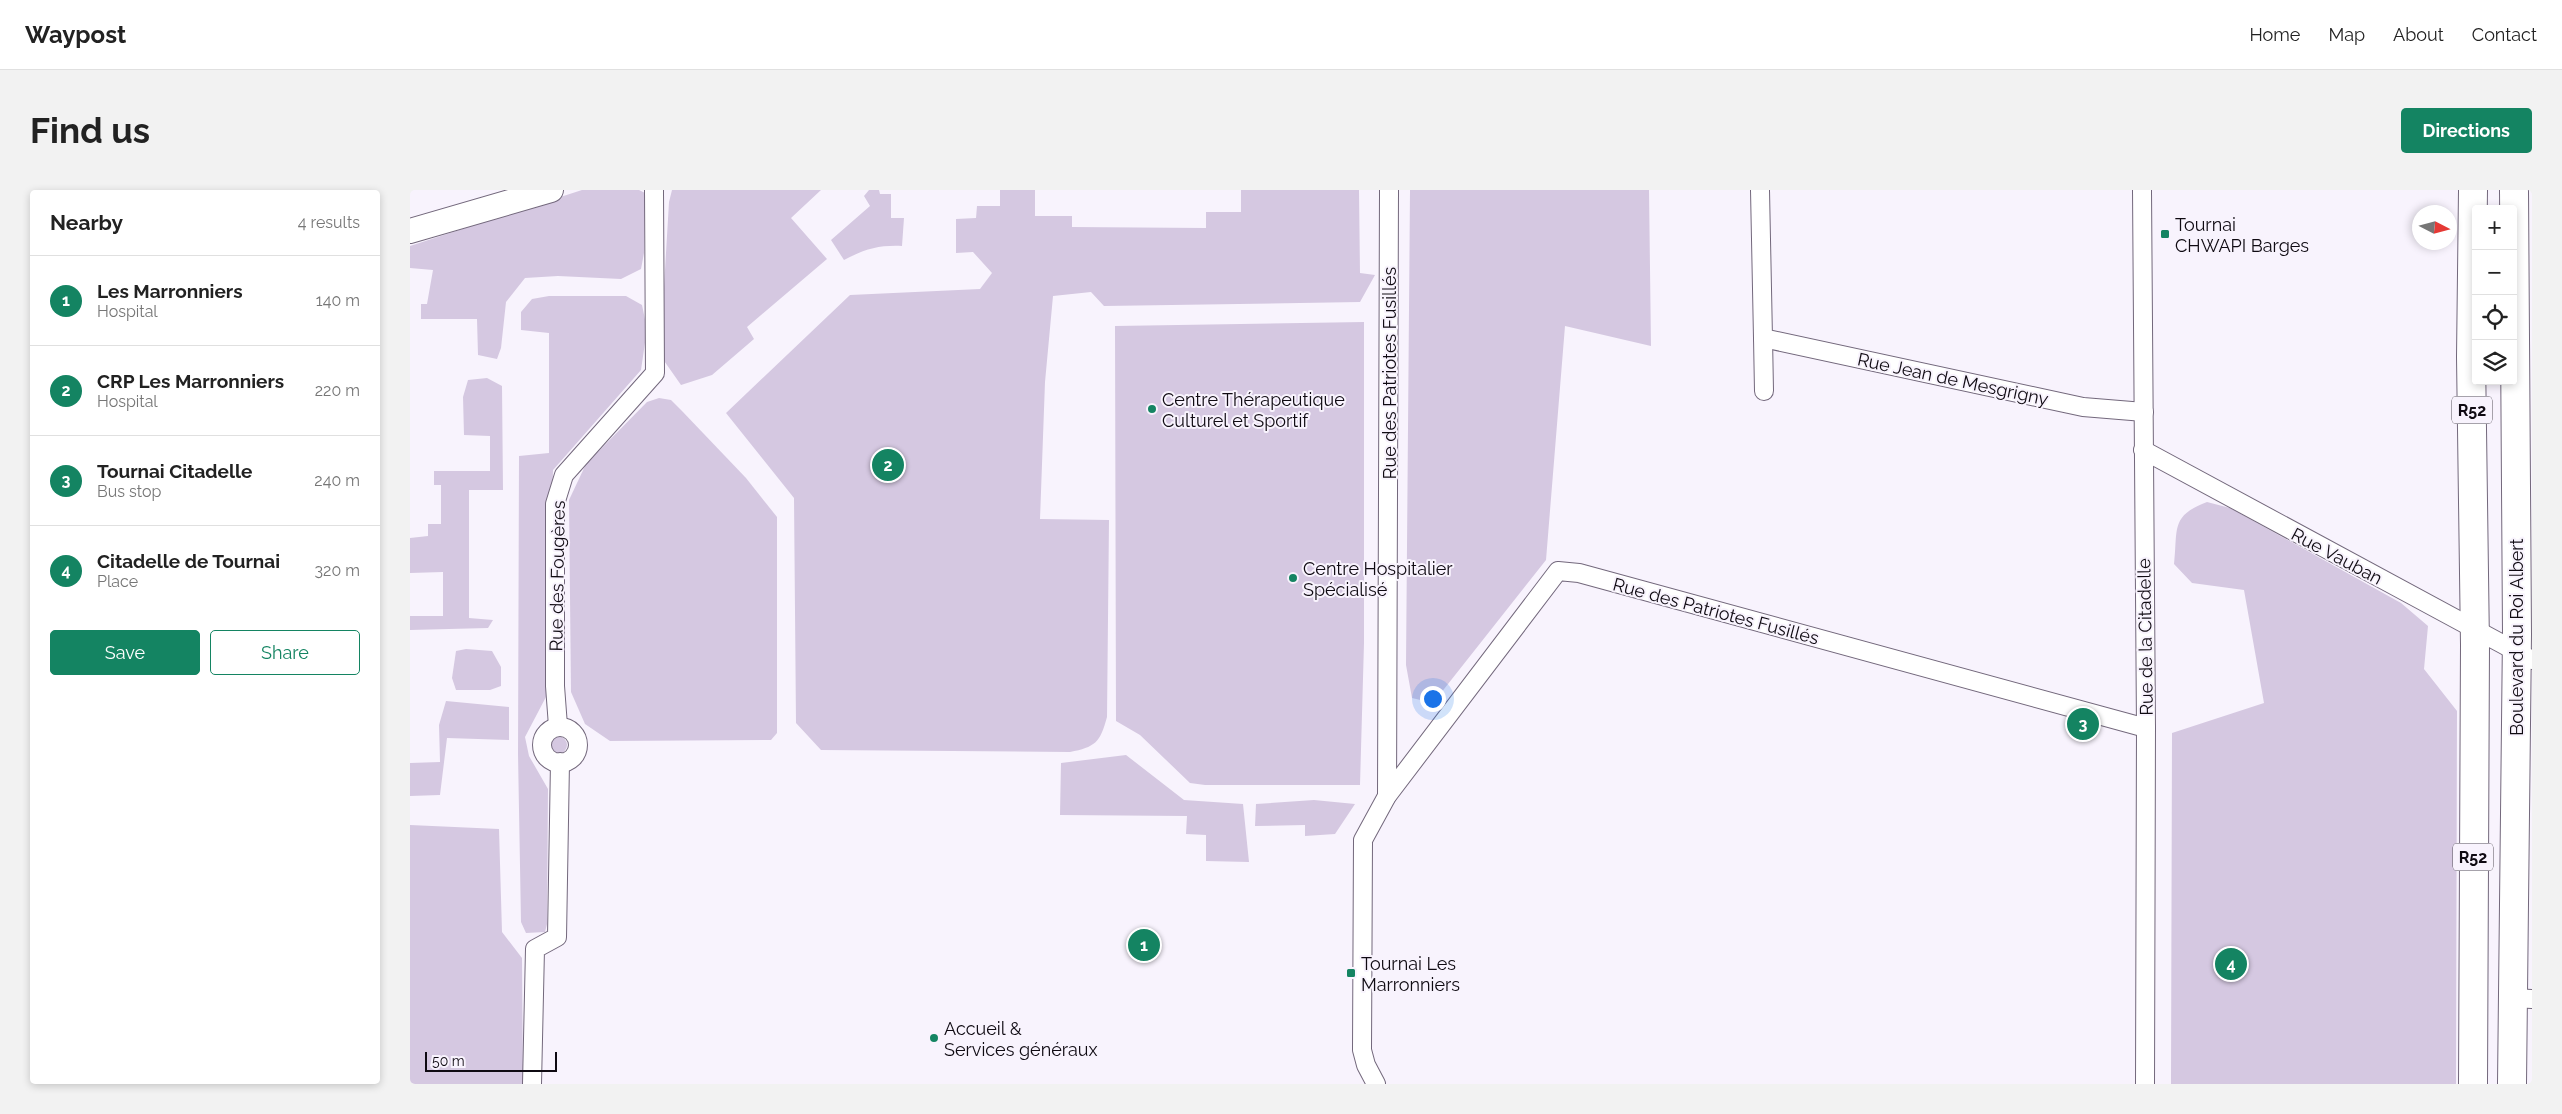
<!DOCTYPE html>
<html lang="en">
<head>
<meta charset="utf-8">
<style>
  :root { --surface:#fff; --page:#f2f2f2; --text:#222; --muted:#767676; --line:#e0e0e0; --accent:#148462 }
  body { margin:0; font-family:Raleway,sans-serif; background:var(--page); color:var(--text) }
  .controls { position:absolute; right:15px; top:15px; display:grid; overflow:hidden; border-radius:5px; box-shadow:0 2px 8px #0003 }
  .controls button { width:45px; height:45px; display:grid; place-items:center; padding:0; border:0; border-bottom:1px solid var(--line); background:var(--surface); color:var(--text); font:25px sans-serif }
  .compass { position:absolute; left:2002px; top:15px; width:45px; height:45px; border-radius:50%; background:var(--surface); box-shadow:0 2px 8px #0003; rotate:96deg }
  .scale { position:absolute; left:15px; bottom:12px; width:132px; box-sizing:border-box; padding-left:5px; border:2px solid #0f0a12; border-top:0; font-size:14px; line-height:18px; white-space:nowrap; color:#0f0a12; -webkit-text-stroke:4px #f8f3fd; paint-order:stroke }
  .you { position:absolute; left:1022px; top:508px; width:18px; height:18px; margin:-12px; border:4px solid #fff; border-radius:50%; background:#1a73e8; box-shadow:0 0 0 8px #1a73e833 }
  .badge { display:grid; place-items:center; width:32px; height:32px; border-radius:50%; background:var(--accent); color:#fff; font-size:16px; font-weight:700 }
  .pin { position:absolute; translate:-50% -50%; border:2px solid #fff; box-shadow:0 1px 5px #0006 }
  .list { margin:0; padding:0; list-style:none }
  h2 { display:flex; justify-content:space-between; align-items:center; height:65px; margin:0; padding:0 20px; font-size:21px }
  h2 small { font-size:16px; font-weight:400; color:var(--muted) }
  .list li { display:grid; grid-template-columns:32px 1fr auto; gap:15px; align-items:center; box-sizing:border-box; height:90px; padding:0 20px; border-top:1px solid var(--line) }
  .list b { display:block; font-size:19px; white-space:nowrap }
  .list p { margin:0; font-size:16px; white-space:nowrap; color:var(--muted) }
  .list em { font-size:16px; font-style:normal; color:var(--muted) }
  .actions { display:flex; gap:10px; padding:15px 20px }
  .actions a { flex:1; padding:11px 0; border:1px solid var(--accent); border-radius:5px; text-align:center; font-size:18px; color:var(--accent) }
  .actions .main { background:var(--accent); color:#fff }
  .icon { flex:none; width:28px; height:28px; fill:none; stroke:currentColor; stroke-width:2; stroke-linecap:round; stroke-linejoin:round }
  .map { position:relative; flex:none; width:2122px; height:894px; overflow:hidden; border-radius:5px }
  header { display:flex; align-items:center; gap:30px; box-sizing:border-box; height:70px; padding:0 25px; background:var(--surface); border-bottom:1px solid var(--line) }
  header strong { font-size:24px }
  nav { display:flex; gap:28px; margin-inline-start:auto; font-size:18px }
  .intro { display:flex; align-items:center; justify-content:space-between; box-sizing:border-box; height:120px; padding:0 30px }
  h1 { margin:0; font-size:35px }
  .button { padding:12px 22px; border-radius:5px; background:var(--accent); color:#fff; font-size:18px; font-weight:700 }
  main { display:flex; gap:30px; padding:0 30px }
  aside { flex:1; background:var(--surface); border-radius:5px; box-shadow:0 2px 8px #0003 }
  .map>svg:first-child { display:block }
  .green { fill:#d5c8e1 }
  .lines { fill:none; stroke-linecap:round; stroke-linejoin:round }
  .street-casing { stroke:#73687c; stroke-width:20 }
  .secondary-casing { stroke:#73687c; stroke-width:26 }
  .primary-casing { stroke:#73687c; stroke-width:30 }
  .street { stroke:#fff; stroke-width:18 }
  .secondary { stroke:#fff; stroke-width:24 }
  .primary { stroke:#fff; stroke-width:28 }
  .poi-dot { fill:#148462; stroke:#f8f3fd; stroke-width:2 }
  .labels { text-anchor:middle; dominant-baseline:central; stroke-width:4; stroke-linejoin:round; paint-order:stroke }
  .shield { fill:#f8f3fd; stroke:#555058; stroke-width:1 }
  .shield-label { font-size:16px; font-weight:bold; fill:#0f0a12 }
  .poi-label { font-size:18px; fill:#0f0a12; stroke:#f8f3fd; text-anchor:start }
  .street-label { font-size:18px; fill:#0f0a12; stroke:#f8f3fd }
</style>
</head>
<body>
<header>
<strong>Waypost</strong>
<nav><a>Home</a><a>Map</a><a>About</a><a>Contact</a></nav>
</header>
<div class="intro"><h1>Find us</h1><a class="button">Directions</a></div>
<main>
<aside>
<h2>Nearby<small>4 results</small></h2>
<ul class="list">
<li><span class="badge">1</span><div><b>Les Marronniers</b><p>Hospital</p></div><em>140 m</em></li>
<li><span class="badge">2</span><div><b>CRP Les Marronniers</b><p>Hospital</p></div><em>220 m</em></li>
<li><span class="badge">3</span><div><b>Tournai Citadelle</b><p>Bus stop</p></div><em>240 m</em></li>
<li><span class="badge">4</span><div><b>Citadelle de Tournai</b><p>Place</p></div><em>320 m</em></li>
</ul>
<div class="actions"><a class="main">Save</a><a>Share</a></div>
</aside>
<div class="map">
<svg width="2122" height="894" viewBox="0 0 2122 894">
  <rect width="100%" height="100%" fill="#f8f3fd"/>
  <g class="green">
    <path d="M 172,0 L 229,0 L 235,3 L 234,63 L 231,79 L 211,89 L 148,86 L 115,88 L 96,112 L 91,158 L 87,169 L 68,165 L 67,129 L 11,129 L 11,114 L 17,114 L 23,80 L 0,78 L 0,56 Z"/>
    <path d="M 262,0 L 411,0 L 381,28 L 417,69 L 337,137 L 344,149 L 302,185 L 271,195 L 250,165 L 259,12 Z"/>
    <path d="M 459,0 L 469,0 L 470,4 L 481,4 L 481,28 L 494,28 L 492,56 C 469,55 455,59 434,70 L 421,50 L 460,16 L 454,6 Z"/>
    <path d="M 590,0 L 625,0 L 625,26 L 662,26 L 662,37 L 796,38 L 796,22 L 831,22 L 831,0 L 949,0 L 950,83 L 965,85 L 950,112 L 694,116 L 681,102 L 643,106 L 635,192 L 630,329 L 699,330 L 697,527 C 690,553 685,557 660,562 L 411,560 L 386,533 L 384,308 L 316,223 L 440,105 L 570,99 L 582,83 L 563,62 L 546,63 L 546,29 L 566,28 L 567,16 L 590,16 Z"/>
    <path d="M 1000,0 L 1239,0 L 1241,156 L 1155,136 L 1136,370 L 1023,513 L 1002,508 L 996,475 Z"/>
    <path d="M 139,106 L 216,106 L 232,115 L 237,139 L 231,180 L 143,280 L 137,505 L 115,547 L 119,566 L 138,599 L 137,734 L 135,742 L 116,743 L 111,732 L 108,564 L 109,266 L 139,263 L 139,143 L 111,140 L 111,122 L 122,109 Z"/>
    <path d="M 954,132 L 954,453 L 950,595 L 795,595 L 780,593 L 730,545 L 706,531 L 705,136 Z"/>
    <path d="M 77,188 L 92,196 L 93,300 L 59,300 L 59,428 L 83,430 L 78,438 L 0,440 L 0,426 L 33,426 L 33,382 L 0,383 L 0,348 L 18,346 L 18,334 L 31,334 L 31,295 L 24,295 L 24,281 L 80,281 L 80,246 L 54,245 L 53,207 L 58,190 Z"/>
    <path d="M 249,208 L 261,210 L 272,221 L 336,288 L 367,327 L 367,543 L 361,550 L 200,551 L 175,534 L 161,502 L 159,310 L 176,274 L 237,212 Z"/>
    <path d="M 1797,312 L 1820,318 L 1991,413 L 2018,436 L 2014,479 L 2047,521 L 2046,894 L 1761,894 L 1762,543 L 1854,513 L 1834,400 L 1782,393 L 1764,374 C 1768,339 1760,326 1797,312 Z"/>
    <path d="M 56,459 L 82,461 L 91,477 L 91,496 L 80,500 L 46,500 L 42,488 L 46,461 Z"/>
    <path d="M 36,511 L 99,517 L 99,550 L 37,548 L 30,605 L 0,606 L 0,573 L 30,572 L 29,535 Z"/>
    <circle cx="148" cy="555" r="9"/>
    <path d="M 716,565 L 774,610 L 833,614 L 839,672 L 796,671 L 796,645 L 776,644 L 777,626 L 650,625 L 651,573 Z"/>
    <path d="M 904,610 L 945,614 L 925,644 L 895,646 L 895,635 L 845,636 L 846,614 Z"/>
    <path d="M 0,635 L 89,639 L 92,742 L 112,768 L 113,894 L 0,894 Z"/>
  </g>
  <g class="lines">
    <g class="street-casing">
      <g id="street">
        <path d="M 1350,0 L 1353,148 L 1673,217 L 1734,222"/>
        <path d="M 1732,0 L 1736,538 L 1735,894"/>
        <path d="M 1353,148 L 1354,201"/>
        <path d="M 1733,260 L 2122,470"/>
        <path d="M 148,536 L 145,496 L 145,314 L 154,285 L 245,183 L 244,0"/>
        <circle cx="150" cy="555" r="18"/>
        <path d="M 977,606 L 979,0"/>
        <path d="M 2103,808 L 2122,809"/>
        <path d="M 122,894 L 125,759 L 147,747 L 150,572"/>
        <path d="M 966,894 L 956,875 L 952,860 L 953,650 L 977,606 L 1148,381 L 1169,383 L 1736,538"/>
      </g>
    </g>
    <g class="secondary-casing">
      <path id="secondary" d="M 0,41 L 141,0"/>
    </g>
    <g class="primary-casing">
      <g id="primary">
        <path d="M 2063,894 L 2065,455 L 2061,167 L 2063,0"/>
        <path d="M 2102,894 L 2107,444 L 2104,0"/>
      </g>
    </g>
    <use href="#street" class="street"/>
    <use href="#secondary" class="secondary"/>
    <use href="#primary" class="primary"/>
  </g>
  <g class="poi-dot">
    <rect x="1750" y="39" width="10" height="10" rx="2.5"/>
    <circle cx="742" cy="219" r="5"/>
    <circle cx="883" cy="388" r="5"/>
    <rect x="936" y="778" width="10" height="10" rx="2.5"/>
    <circle cx="524" cy="848" r="5"/>
  </g>
  <g class="labels">
    <g class="shield">
      <rect x="2042" y="206.5" width="40" height="27" rx="4"/>
      <rect x="2043" y="653.5" width="40" height="27" rx="4"/>
    </g>
    <g class="shield-label">
      <text x="2062" y="220">R52</text>
      <text x="2063" y="667">R52</text>
    </g>
    <g class="poi-label">
      <text x="1765" y="34">Tournai<tspan x="1765" dy="21">CHWAPI Barges</tspan></text>
      <text x="752" y="209">Centre Thérapeutique<tspan x="752" dy="21">Culturel et Sportif</tspan></text>
      <text x="893" y="378">Centre Hospitalier<tspan x="893" dy="21">Spécialisé</tspan></text>
      <text x="951" y="773">Tournai Les<tspan x="951" dy="21">Marronniers</tspan></text>
      <text x="534" y="838">Accueil &amp;<tspan x="534" dy="21">Services généraux</tspan></text>
    </g>
    <g class="street-label">
      <text transform="translate(979 183) rotate(-90)">Rue des Patriotes Fusillés</text>
      <text transform="translate(1543 189) rotate(12)">Rue Jean de Mesgrigny</text>
      <text transform="translate(1927 366) rotate(28)">Rue Vauban</text>
      <text transform="translate(147 386) rotate(-89)">Rue des Fougères</text>
      <text transform="translate(1306 421) rotate(15)">Rue des Patriotes Fusillés</text>
      <text transform="translate(1735 447) rotate(-91)">Rue de la Citadelle</text>
      <text transform="translate(2106 447) rotate(-90)">Boulevard du Roi Albert</text>
    </g>
  </g>
</svg>
<div class="controls">
<button>+</button>
<button>−</button>
<button><svg class="icon" aria-label="locate" viewBox="0 0 24 24"><circle cx="12" cy="12" r="6"/><path d="M12 2v4M12 18v4M2 12h4M18 12h4"/></svg></button>
<button><svg class="icon" aria-label="layers" viewBox="0 0 24 24"><path d="M12 4l9 5-9 5-9-5zM3 14l9 5 9-5"/></svg></button>
</div>
<svg class="compass" viewBox="-18 -18 36 36"><path d="M0-13l5 13h-10z" fill="#e53935"/><path d="M0 13l5-13h-10z" fill="#767676"/></svg>
<div class="scale">50 m</div>
<div class="you"></div>
<div class="pin badge" style="left:734px;top:755px">1</div>
<div class="pin badge" style="left:478px;top:275px">2</div>
<div class="pin badge" style="left:1673px;top:534px">3</div>
<div class="pin badge" style="left:1821px;top:774px">4</div>
</div>
</main>
</body>
</html>
